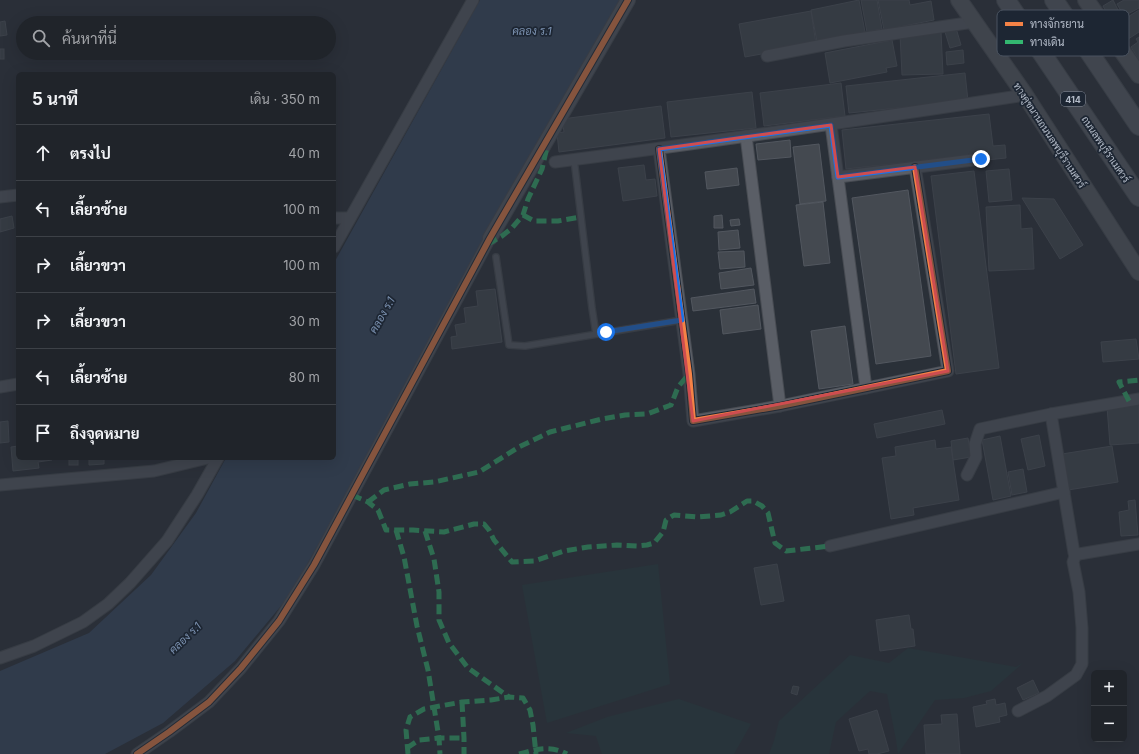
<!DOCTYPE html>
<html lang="th">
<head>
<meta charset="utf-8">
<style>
  :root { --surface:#20242a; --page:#282c32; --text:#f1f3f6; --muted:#a2a4a8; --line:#3d4147 }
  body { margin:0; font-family:Inter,Sarabun,sans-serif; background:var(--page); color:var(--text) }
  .controls { position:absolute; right:12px; bottom:12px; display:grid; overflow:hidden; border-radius:6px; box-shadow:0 4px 16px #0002 }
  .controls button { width:36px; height:36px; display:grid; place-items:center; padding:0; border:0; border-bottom:1px solid var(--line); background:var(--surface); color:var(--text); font:20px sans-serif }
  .stop { position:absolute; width:12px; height:12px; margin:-9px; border:3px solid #1a73e8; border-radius:50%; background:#fff }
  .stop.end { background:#1a73e8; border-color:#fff; box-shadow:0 1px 4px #0008 }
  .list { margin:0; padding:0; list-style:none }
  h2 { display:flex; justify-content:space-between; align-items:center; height:52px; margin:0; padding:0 16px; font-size:17px }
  h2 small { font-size:13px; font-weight:400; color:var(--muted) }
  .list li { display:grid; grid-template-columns:26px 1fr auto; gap:12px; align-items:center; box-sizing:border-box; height:56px; padding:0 16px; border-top:1px solid var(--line) }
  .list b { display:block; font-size:15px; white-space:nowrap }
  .list em { font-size:13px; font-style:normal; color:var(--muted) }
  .icon { flex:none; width:22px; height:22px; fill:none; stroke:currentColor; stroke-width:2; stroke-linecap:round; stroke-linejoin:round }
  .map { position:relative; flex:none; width:1139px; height:754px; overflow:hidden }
  .search { position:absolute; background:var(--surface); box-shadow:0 4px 16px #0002; left:16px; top:16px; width:320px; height:44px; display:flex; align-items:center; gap:10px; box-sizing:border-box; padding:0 14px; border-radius:22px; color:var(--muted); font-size:15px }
  .panel { position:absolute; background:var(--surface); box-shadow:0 4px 16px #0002; left:16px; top:72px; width:320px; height:388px; border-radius:6px }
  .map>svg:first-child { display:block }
  .green { fill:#273a3e }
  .water { fill:#384963 }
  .building { fill:#444950; stroke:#52575f }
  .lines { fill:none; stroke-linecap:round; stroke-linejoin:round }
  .service-casing { stroke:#484c53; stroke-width:8 }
  .minor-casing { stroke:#484c53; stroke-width:13 }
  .tertiary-casing { stroke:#484c53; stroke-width:16 }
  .secondary-casing { stroke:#484c53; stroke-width:18 }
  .primary-casing { stroke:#484c55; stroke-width:20 }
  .service { stroke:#5a5e66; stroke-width:5.5 }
  .minor { stroke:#5a5e66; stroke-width:11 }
  .tertiary { stroke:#5a5e66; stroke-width:14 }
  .secondary { stroke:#595d64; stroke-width:16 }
  .primary { stroke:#5c6168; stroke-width:18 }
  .quiet { stroke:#33b770; stroke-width:5; stroke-dasharray:10 5; stroke-linecap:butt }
  .cycleway-casing { stroke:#1d2633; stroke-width:8 }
  .cycleway { stroke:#f48246; stroke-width:6 }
  .route { stroke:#1a73e8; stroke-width:5 }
  .marked { fill:none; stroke:#ce4d50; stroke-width:3; stroke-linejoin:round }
  .labels { text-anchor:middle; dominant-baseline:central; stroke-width:3.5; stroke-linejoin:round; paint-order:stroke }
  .shield { fill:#1d2633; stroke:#878f9c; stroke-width:1 }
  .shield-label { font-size:9px; font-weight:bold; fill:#b4bcc9 }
  .street-label { font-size:10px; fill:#b4bcc9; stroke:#1d2633 }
  .water-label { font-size:11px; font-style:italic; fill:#7c92b1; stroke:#1d2633 }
  .key { fill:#1d2633; stroke:#4a5360; stroke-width:1 }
  .key-label { font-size:11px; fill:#b4bcc9 }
</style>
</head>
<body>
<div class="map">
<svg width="1139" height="754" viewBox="0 0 1139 754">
  <rect width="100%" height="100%" fill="#2a3038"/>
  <g class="green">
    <path d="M 658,564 L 670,684 L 547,723 L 522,585 Z"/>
    <path d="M 908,648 L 1016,667 L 1023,663 L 991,691 L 964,698 L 935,700 L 898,754 L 896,740 L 887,694 L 870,691 L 836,722 L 829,754 L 769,754 L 774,741 L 779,721 L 850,655 L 889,663 Z"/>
    <path d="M 679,699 L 751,724 L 734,754 L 602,754 L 596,736 L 566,733 L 607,717 Z"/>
  </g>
  <path class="water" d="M 480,0 L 621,0 L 290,595 L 235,661 L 163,723 L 105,754 L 0,754 L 0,671 L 89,633 L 151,575 L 196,513 L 226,458 L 334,458 L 334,263 Z"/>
  <g class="building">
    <path d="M 859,0 L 865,32 L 817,42 L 811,10 Z"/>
    <path d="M 861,0 L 877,0 L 882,29 L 867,32 Z"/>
    <path d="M 878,0 L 909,0 L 910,5 L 931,1 L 934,20 L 884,30 Z"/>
    <path d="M 1113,0 L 1122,18 L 1112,23 L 1103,6 Z"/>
    <path d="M 1124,0 L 1139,0 L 1139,8 L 1124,16 L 1117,4 Z"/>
    <path d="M 1139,10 L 1139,32 L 1125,41 L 1115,25 Z"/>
    <path d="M 811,11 L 816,44 L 745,57 L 739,24 Z"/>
    <path d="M 5,21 L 7,35 L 0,36 L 0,22 Z"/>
    <path d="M 956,28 L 961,45 L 950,48 L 945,32 Z"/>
    <path d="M 941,32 L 943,74 L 902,75 L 900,34 Z"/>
    <path d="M 1139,37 L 1139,60 L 1131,47 L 1138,42 L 1136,39 Z"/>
    <path d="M 892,40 L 897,66 L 886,68 L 887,72 L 830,83 L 825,53 Z"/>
    <rect x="0" y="49" width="4" height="10"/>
    <path d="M 963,50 L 964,63 L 947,65 L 946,52 Z"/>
    <path d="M 965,73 L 968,101 L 849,113 L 846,86 Z"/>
    <path d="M 841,83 L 845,116 L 764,126 L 760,93 Z"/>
    <path d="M 752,92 L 756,128 L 671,137 L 667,102 Z"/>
    <path d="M 661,106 L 665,138 L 559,152 L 557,133 L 564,132 L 562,119 Z"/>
    <path d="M 989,114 L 993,146 L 1005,145 L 1006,158 L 986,160 L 985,154 L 846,169 L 842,130 Z"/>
    <path d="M 790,140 L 791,157 L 758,160 L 756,144 Z"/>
    <path d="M 819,144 L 826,201 L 800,204 L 793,147 Z"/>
    <path d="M 644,165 L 646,180 L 655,179 L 657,196 L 623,201 L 618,168 Z"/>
    <path d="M 737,168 L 739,185 L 707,189 L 705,172 Z"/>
    <path d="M 1009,169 L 1012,200 L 989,202 L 986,171 Z"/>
    <path d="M 974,171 L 999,368 L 956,374 L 931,176 Z"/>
    <path d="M 908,190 L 931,356 L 876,364 L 852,198 Z"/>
    <path d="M 1022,198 L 1054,199 L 1083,245 L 1060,259 Z"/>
    <path d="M 823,202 L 830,263 L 804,266 L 796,205 Z"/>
    <path d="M 1020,205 L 1021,229 L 1032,228 L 1034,269 L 989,271 L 986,207 Z"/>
    <path d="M 722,215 L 723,228 L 714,228 L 714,216 Z"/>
    <path d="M 12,216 L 14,228 L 0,232 L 0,219 Z"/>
    <path d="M 739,219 L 740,225 L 731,226 L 730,220 Z"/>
    <path d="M 738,230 L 740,248 L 719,250 L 718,232 Z"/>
    <path d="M 744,251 L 745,267 L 720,269 L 718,252 Z"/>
    <path d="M 751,268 L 754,285 L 721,289 L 719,273 Z"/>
    <path d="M 495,289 L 502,342 L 452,349 L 451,337 L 457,336 L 455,325 L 466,323 L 464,308 L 478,306 L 476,291 Z"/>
    <path d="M 754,289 L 756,303 L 693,311 L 691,298 Z"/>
    <path d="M 758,305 L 761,329 L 723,334 L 720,310 Z"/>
    <path d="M 845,326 L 853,384 L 819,389 L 811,331 Z"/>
    <path d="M 1136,339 L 1139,359 L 1103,362 L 1101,342 Z"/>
    <path d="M 1139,404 L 1139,443 L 1110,445 L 1107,407 Z"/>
    <path d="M 942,410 L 945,424 L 877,438 L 874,424 Z"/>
    <path d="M 8,421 L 9,442 L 0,443 L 0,422 Z"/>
    <path d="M 1039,435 L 1045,466 L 1028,470 L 1021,439 Z"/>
    <path d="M 1000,436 L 1011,496 L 993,500 L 982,440 Z"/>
    <path d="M 968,438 L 971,457 L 953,460 L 951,441 Z"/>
    <path d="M 935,440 L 936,449 L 951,447 L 959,500 L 913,508 L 914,515 L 891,519 L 882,458 L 896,456 L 895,447 Z"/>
    <path d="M 18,446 L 18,458 L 52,458 L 52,460 L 38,462 L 39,468 L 13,471 L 11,447 Z"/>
    <path d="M 1112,446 L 1118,482 L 1068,490 L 1062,454 Z"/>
    <rect x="69" y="458" width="9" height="7"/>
    <path d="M 89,458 L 104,458 L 104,464 L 89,465 Z"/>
    <path d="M 1023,469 L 1027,492 L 1012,495 L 1008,472 Z"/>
    <path d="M 1135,500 L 1138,535 L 1121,536 L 1119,512 L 1129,510 L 1128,501 Z"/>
    <path d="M 777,564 L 784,601 L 761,605 L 754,568 Z"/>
    <path d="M 909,615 L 911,629 L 913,629 L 915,646 L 880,651 L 876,620 Z"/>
    <path d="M 1033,680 L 1039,693 L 1023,700 L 1017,688 Z"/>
    <path d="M 793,686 L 799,687 L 797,695 L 791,693 Z"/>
    <path d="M 995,699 L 996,705 L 1005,703 L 1007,715 L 999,717 L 1000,722 L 976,727 L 973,707 L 987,704 L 986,701 Z"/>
    <path d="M 877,710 L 889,751 L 877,754 L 869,754 L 868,749 L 859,751 L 849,719 Z"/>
    <path d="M 957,714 L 960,754 L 926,754 L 924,725 L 942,724 L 941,715 Z"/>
  </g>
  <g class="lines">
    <g class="service-casing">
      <g id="service">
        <path d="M 574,159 L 592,308 L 596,334"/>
        <path d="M 496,257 L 509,345 L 525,346 L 682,320"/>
      </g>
    </g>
    <g class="minor-casing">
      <g id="minor">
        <path d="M 767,56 L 844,41 L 974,22"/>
        <path d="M 831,125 L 866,388"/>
        <path d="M 746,136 L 780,406"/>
        <path d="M 659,149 L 689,374 L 693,421 L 780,406 L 948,371 L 915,167"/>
        <path d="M 555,162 C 712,142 868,119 1025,95"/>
        <path d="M 838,177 L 981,159"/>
        <path d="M 0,197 L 18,195"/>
        <path d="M 334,218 L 350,218"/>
        <path d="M 334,247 L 473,0"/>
        <path d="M 0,387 L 18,384"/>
        <path d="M 1051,414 L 1074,553 L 1079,554 L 1139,544"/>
        <path d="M 967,475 L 976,457 L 975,444 L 980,429 L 1051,414 L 1139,399"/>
        <path d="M 0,485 L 154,471 L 208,458"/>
        <path d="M 830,546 L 1064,492"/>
        <path d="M 0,658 L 34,646 L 83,622 L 108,604 L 130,583 L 167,541 L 197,495 L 218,458"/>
        <path d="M 1018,711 L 1047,696 L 1076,675 L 1082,664 L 1082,628 L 1079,592 L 1073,562 L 1076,554"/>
        <path d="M 137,754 L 169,732 L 209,702 L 241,668 L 279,621 L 314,565 L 490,238"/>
      </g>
    </g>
    <g class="tertiary-casing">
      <path id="tertiary" d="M 490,238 L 628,0"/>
    </g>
    <g class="secondary-casing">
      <g id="secondary">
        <path d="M 959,0 L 1025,95 L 1139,272"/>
        <path d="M 1086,0 L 1139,75"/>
      </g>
    </g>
    <g class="primary-casing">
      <g id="primary">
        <path d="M 1006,0 L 1139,197"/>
        <path d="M 1054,0 L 1139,126"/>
      </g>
    </g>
    <use href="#service" class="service"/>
    <use href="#minor" class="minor"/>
    <use href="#tertiary" class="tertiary"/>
    <use href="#secondary" class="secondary"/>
    <use href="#primary" class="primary"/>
    <g class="quiet">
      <path d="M 523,215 L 534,221 L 558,221 L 581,217"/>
      <path d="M 488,244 L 502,236 L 512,228 L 523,215 L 528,199 L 542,169 L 547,147"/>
      <path d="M 1129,401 L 1119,382 L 1139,380"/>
      <path d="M 352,495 L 368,502 L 378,510 L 386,530 L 413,530 L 444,532 L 474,524 L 484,524 L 489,530 L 494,540 L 512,562 L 534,561 L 564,551 L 588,547 L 617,545 L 637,546 L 647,545 L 654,543 L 663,532 L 666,520 L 674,515 L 698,517 L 721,515 L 730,512 L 747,501 L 753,501 L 762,506 L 768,513 L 775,543 L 786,551 L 830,546"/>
      <path d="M 368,502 L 384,490 L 410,484 L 434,482 L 479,472 L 519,447 L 550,432 L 602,419 L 625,415 L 647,414 L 671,405 L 678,387 L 689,374"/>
      <path d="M 396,530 L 404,557 L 417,626 L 428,670 L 439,738 L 440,754"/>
      <path d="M 425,531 L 434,559 L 439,592 L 439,620 L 449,643 L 468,668 L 509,697"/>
      <path d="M 462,702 L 464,738 L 464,754"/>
      <path d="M 407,748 L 419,740 L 439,738 L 464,738"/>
      <path d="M 408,754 L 406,730 L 410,717 L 424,709 L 462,702 L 491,700 L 509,697 L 523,698 L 530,710 L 533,725 L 536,754"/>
      <path d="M 519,754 C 537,749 550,745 567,754"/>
    </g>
    <g class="cycleway-casing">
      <g id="cycleway">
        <path d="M 659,149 L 689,374 L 693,421 L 780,406 L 948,371 L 915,167"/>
        <path d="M 137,754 L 169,732 L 209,702 L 241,668 L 279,621 L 314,565 L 490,238 L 628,0"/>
      </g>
    </g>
    <use href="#cycleway" class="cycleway"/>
  </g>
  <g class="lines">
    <path class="route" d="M 606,332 L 682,320 L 659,149 L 831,125 L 838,177 L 981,159"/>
  </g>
  <path d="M0 0H1139V754H0ZM 831,125 L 838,177 L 915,167 L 948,371 L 693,421 L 659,149 Z" fill="#2a3038" fill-opacity=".55" fill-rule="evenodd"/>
  <path class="marked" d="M 831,125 L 838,177 L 915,167 L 948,371 L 693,421 L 659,149 Z"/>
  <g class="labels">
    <rect class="shield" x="1061" y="92" width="24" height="14" rx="3"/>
    <g class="shield-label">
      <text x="1073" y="99">414</text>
    </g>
    <g class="street-label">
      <text transform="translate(1050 135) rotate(57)">ทางคู่ขนานถนนลพบุรีราเมศวร์</text>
      <text transform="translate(1106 149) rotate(56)">ถนนลพบุรีราเมศวร์</text>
    </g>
    <g class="water-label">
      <text x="532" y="31">คลอง ร.1</text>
      <text transform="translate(382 315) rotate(-60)">คลอง ร.1</text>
      <text transform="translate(185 638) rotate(-44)">คลอง ร.1</text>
    </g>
  </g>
  <rect x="997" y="10" width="132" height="46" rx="6" class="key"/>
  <rect x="1005" y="22" width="18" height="4" fill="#f48246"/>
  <rect x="1005" y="40" width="18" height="4" fill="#33b770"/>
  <g class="key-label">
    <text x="1030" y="28">ทางจักรยาน</text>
    <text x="1030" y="46">ทางเดิน</text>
  </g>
</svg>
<div class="controls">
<button>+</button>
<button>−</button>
</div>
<div class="stop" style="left:606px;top:332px"></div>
<div class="stop end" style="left:981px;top:159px"></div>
<div class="search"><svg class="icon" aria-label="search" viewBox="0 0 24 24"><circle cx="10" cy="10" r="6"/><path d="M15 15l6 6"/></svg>ค้นหาที่นี่</div>
<section class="panel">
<h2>5 นาที<small>เดิน · 350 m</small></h2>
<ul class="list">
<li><svg class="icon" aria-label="ahead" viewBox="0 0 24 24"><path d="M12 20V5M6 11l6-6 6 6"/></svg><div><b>ตรงไป</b></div><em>40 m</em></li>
<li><svg class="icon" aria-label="left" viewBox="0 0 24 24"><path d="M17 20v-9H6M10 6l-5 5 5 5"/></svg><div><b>เลี้ยวซ้าย</b></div><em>100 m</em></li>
<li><svg class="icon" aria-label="right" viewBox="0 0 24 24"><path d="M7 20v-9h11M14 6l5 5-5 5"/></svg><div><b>เลี้ยวขวา</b></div><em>100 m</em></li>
<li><svg class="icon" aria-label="right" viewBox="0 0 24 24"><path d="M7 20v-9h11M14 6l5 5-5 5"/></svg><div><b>เลี้ยวขวา</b></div><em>30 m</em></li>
<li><svg class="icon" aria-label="left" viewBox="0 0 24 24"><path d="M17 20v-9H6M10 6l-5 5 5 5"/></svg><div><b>เลี้ยวซ้าย</b></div><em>80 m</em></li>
<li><svg class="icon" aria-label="arrive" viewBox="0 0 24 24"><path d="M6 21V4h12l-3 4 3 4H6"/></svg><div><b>ถึงจุดหมาย</b></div></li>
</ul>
</section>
</div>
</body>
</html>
